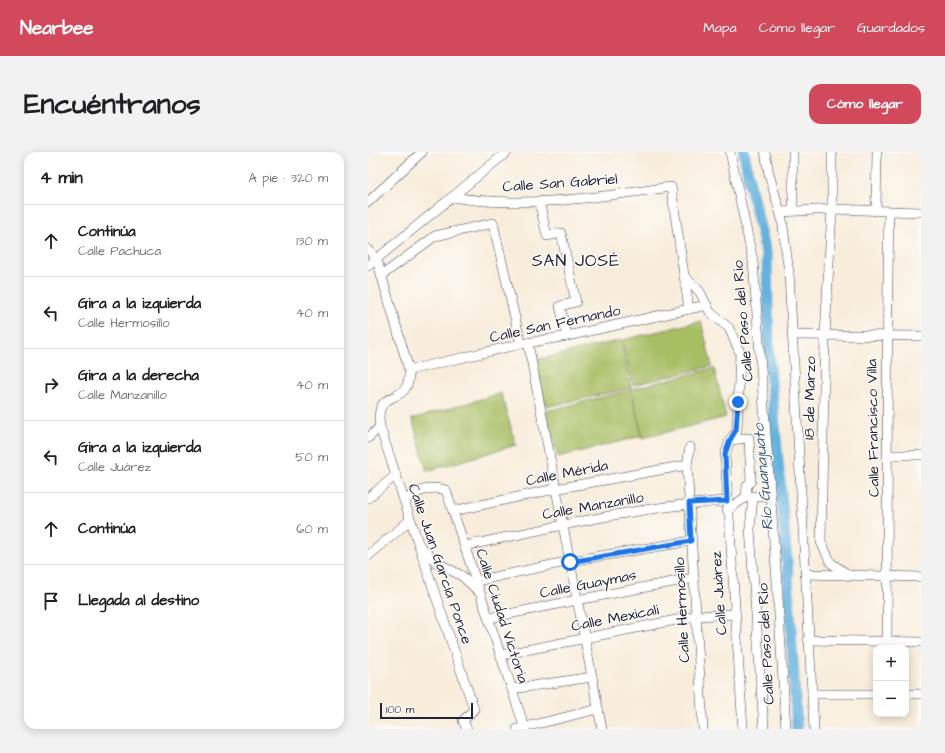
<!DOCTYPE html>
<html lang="es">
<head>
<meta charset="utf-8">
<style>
  :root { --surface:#fff; --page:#f2f2f2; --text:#202124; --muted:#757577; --line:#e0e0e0; --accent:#d1495b }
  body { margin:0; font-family:"Architects Daughter",sans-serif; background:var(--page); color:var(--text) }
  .controls { position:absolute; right:12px; bottom:12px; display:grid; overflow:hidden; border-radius:8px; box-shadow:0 2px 10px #0003 }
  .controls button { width:36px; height:36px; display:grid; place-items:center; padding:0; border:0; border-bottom:1px solid var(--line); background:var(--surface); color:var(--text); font:20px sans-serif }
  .scale { position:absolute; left:12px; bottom:10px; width:93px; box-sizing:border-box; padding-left:4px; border:2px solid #22223b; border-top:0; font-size:11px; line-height:14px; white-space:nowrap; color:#22223b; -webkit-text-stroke:3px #fdfcf7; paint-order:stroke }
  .stop { position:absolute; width:12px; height:12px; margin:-9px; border:3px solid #1a73e8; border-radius:50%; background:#fff }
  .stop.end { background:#1a73e8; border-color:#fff; box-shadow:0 1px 4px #0008 }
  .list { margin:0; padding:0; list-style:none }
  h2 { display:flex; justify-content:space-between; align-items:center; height:52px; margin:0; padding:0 16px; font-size:17px }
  h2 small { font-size:13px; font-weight:400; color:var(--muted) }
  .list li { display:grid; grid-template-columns:26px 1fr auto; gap:12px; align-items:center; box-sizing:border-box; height:72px; padding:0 16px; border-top:1px solid var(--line) }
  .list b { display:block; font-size:15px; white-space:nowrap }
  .list p { margin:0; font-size:13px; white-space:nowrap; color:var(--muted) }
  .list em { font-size:13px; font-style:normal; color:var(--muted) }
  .icon { flex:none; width:22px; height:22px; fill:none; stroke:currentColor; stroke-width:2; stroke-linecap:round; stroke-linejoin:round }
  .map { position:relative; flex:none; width:553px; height:577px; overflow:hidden; border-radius:12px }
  header { display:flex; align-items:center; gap:24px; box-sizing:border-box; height:56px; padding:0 20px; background:var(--accent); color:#fff }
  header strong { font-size:19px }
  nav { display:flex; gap:22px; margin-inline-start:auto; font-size:14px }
  .intro { display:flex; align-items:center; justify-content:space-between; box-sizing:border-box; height:96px; padding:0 24px }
  h1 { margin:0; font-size:28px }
  .button { padding:10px 18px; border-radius:12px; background:var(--accent); color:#fff; font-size:14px; font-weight:700 }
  main { display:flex; gap:24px; padding:0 24px }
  aside { flex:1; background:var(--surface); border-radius:12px; box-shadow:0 2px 10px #0003 }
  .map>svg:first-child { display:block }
  .green { fill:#a7be63; stroke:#64704f }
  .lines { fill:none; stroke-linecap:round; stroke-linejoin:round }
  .river { stroke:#64b1dd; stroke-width:11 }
  .minor-casing { stroke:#424053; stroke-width:10 }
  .minor { stroke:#fff; stroke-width:9 }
  .route { stroke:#1a73e8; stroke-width:5 }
  .labels { text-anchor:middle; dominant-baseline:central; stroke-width:3; stroke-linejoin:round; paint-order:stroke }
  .street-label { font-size:15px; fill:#22223b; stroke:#fdfcf7 }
  .water-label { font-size:16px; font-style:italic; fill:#3c5b7c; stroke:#fdfcf7 }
  .quarter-label { font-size:17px; letter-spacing:1px; fill:#22223b; stroke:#fdfcf7 }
</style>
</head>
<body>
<header>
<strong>Nearbee</strong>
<nav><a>Mapa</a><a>Cómo llegar</a><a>Guardados</a></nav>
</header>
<div class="intro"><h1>Encuéntranos</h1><a class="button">Cómo llegar</a></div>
<main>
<aside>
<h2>4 min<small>A pie · 320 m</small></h2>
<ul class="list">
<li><svg class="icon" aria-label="ahead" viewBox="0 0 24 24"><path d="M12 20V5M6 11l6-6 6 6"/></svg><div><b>Continúa</b><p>Calle Pachuca</p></div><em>130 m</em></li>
<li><svg class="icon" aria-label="left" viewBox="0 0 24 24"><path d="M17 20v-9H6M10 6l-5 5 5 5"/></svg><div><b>Gira a la izquierda</b><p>Calle Hermosillo</p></div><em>40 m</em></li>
<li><svg class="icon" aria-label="right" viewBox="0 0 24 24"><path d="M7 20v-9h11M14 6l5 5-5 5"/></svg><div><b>Gira a la derecha</b><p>Calle Manzanillo</p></div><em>40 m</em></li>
<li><svg class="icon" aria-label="left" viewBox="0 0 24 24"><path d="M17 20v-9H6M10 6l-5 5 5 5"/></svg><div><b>Gira a la izquierda</b><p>Calle Juárez</p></div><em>50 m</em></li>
<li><svg class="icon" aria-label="ahead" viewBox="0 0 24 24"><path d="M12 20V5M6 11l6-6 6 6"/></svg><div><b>Continúa</b></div><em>60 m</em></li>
<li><svg class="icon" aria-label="arrive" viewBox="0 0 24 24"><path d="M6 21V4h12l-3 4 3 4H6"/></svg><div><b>Llegada al destino</b></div></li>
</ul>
</aside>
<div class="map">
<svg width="553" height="577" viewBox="0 0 553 577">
  <rect width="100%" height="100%" fill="#fdfcf7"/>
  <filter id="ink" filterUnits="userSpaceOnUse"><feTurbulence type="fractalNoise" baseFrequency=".025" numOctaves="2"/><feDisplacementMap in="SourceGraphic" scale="8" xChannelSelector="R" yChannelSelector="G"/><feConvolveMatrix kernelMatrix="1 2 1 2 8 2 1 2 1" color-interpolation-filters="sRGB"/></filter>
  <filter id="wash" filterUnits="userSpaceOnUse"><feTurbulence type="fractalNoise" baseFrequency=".012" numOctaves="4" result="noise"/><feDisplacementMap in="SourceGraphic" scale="16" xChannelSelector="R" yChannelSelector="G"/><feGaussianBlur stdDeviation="0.9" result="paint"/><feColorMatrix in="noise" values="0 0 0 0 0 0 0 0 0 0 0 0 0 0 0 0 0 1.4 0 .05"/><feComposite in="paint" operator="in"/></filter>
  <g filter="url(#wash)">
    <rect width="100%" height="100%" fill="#f8eddb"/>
    <g class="green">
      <path d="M 333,169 L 344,214 L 265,233 L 254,188 Z"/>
      <path d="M 253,188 L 263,236 L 178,255 L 167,208 Z"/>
      <path d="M 346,216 L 358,265 L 275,286 L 263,237 Z"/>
      <path d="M 263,238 L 274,284 L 190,305 L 178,259 Z"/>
      <path d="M 133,241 L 148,293 L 59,319 L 44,267 Z"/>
    </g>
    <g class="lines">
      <path class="river" d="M 376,0 L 382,33 L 399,105 L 401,207 L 419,409 L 429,577"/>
    </g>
  </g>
  <g filter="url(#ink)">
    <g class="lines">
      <g class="minor-casing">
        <g id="minor">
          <path d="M 362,0 L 385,109 L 409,430 L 418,577"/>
          <path d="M 397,0 L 401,22 L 414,67 L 421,121 L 446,577"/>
          <path d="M 425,0 L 425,58"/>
          <path d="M 464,0 L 464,57 L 457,183 L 453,390 L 463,411 L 482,424"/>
          <path d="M 84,45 C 156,57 231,45 303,35 L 321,157"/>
          <path d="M 171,49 L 179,84 L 193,81 L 208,150 L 192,154 L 199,184"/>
          <path d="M 0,50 L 54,0"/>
          <path d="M 508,59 L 509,0"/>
          <path d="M 413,60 L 464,57 L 553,60"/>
          <path d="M 0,97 L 9,108 L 41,218 C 43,258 5,232 12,275 L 63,430 L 106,557 L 95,569 L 99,577"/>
          <path d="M 0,114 L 139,0"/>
          <path d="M 13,124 L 67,84 L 125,71 L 153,192"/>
          <path d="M 316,124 L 332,140 L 342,160 L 361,176 L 372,201 L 369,279 L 362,288 L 357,303 L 375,577"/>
          <path d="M 425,183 L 553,184"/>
          <path d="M 160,191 L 234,577"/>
          <path d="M 41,218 L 153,192 L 199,184 L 339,153"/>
          <path d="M 0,286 L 12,275"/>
          <path d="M 362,288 L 381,286 L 383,329 L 379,334 L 378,345"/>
          <path d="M 322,295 L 319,313 L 335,577"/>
          <path d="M 520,303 L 553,303"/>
          <path d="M 385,345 L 382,377 L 396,577"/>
          <path d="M 0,346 L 28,323"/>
          <path d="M 36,349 C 50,339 62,333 78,338 L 157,577"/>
          <path d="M 359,358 L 378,345 L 402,343"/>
          <path d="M 85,359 L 187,337 L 319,313"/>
          <path d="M 51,393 L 68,410 L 94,424 L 110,439"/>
          <path d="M 97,394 C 183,376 271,354 359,349"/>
          <path d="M 0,404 L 42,368"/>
          <path d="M 437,422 L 553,425"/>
          <path d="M 108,429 L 202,409 L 323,389"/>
          <path d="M 121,466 L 209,448 L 326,426"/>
          <path d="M 440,488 L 553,490"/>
          <path d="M 519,491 C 520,347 518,204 521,60"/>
          <path d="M 133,503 L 328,464 L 367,462"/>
          <path d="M 144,537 L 224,525"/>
          <path d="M 444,542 L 508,542"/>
          <path d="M 538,542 L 553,542"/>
          <path d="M 149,577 L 230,557"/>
        </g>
      </g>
      <use href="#minor" class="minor"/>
    </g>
  </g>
  <g class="lines" filter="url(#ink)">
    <path class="route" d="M 202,410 L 323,389 L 321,351 L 359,349 L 357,302 L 362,288 L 368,278 L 370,250"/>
  </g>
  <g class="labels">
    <g class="street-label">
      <text transform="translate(192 31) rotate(-4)">Calle San Gabriel</text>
      <text transform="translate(375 169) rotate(-95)">Calle Paso del Río</text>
      <text transform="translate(187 172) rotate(-12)">Calle San Fernando</text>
      <text transform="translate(442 246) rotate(-89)">18 de Marzo</text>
      <text transform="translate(505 276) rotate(-91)">Calle Francisco Villa</text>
      <text transform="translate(199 321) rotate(-11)">Calle Mérida</text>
      <text transform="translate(225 354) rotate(-10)">Calle Manzanillo</text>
      <text transform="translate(72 412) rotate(71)">Calle Juan García Ponce</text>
      <text transform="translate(220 432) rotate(-11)">Calle Guaymas</text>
      <text transform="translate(351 441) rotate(-94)">Calle Juárez</text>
      <text transform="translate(314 458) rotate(-93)">Calle Hermosillo</text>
      <text transform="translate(134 464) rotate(72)">Calle Ciudad Victoria</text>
      <text transform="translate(247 466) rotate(-11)">Calle Mexicali</text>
      <text transform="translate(398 492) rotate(-93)">Calle Paso del Río</text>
    </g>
    <g class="water-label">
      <text transform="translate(395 325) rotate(-95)">Río Guanajuato</text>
    </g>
    <g class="quarter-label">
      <text x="208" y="109">SAN JOSÉ</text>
    </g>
  </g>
</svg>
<div class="controls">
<button>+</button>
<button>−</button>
</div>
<div class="scale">100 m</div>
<div class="stop" style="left:202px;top:410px"></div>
<div class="stop end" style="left:370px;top:250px"></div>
</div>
</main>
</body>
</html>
